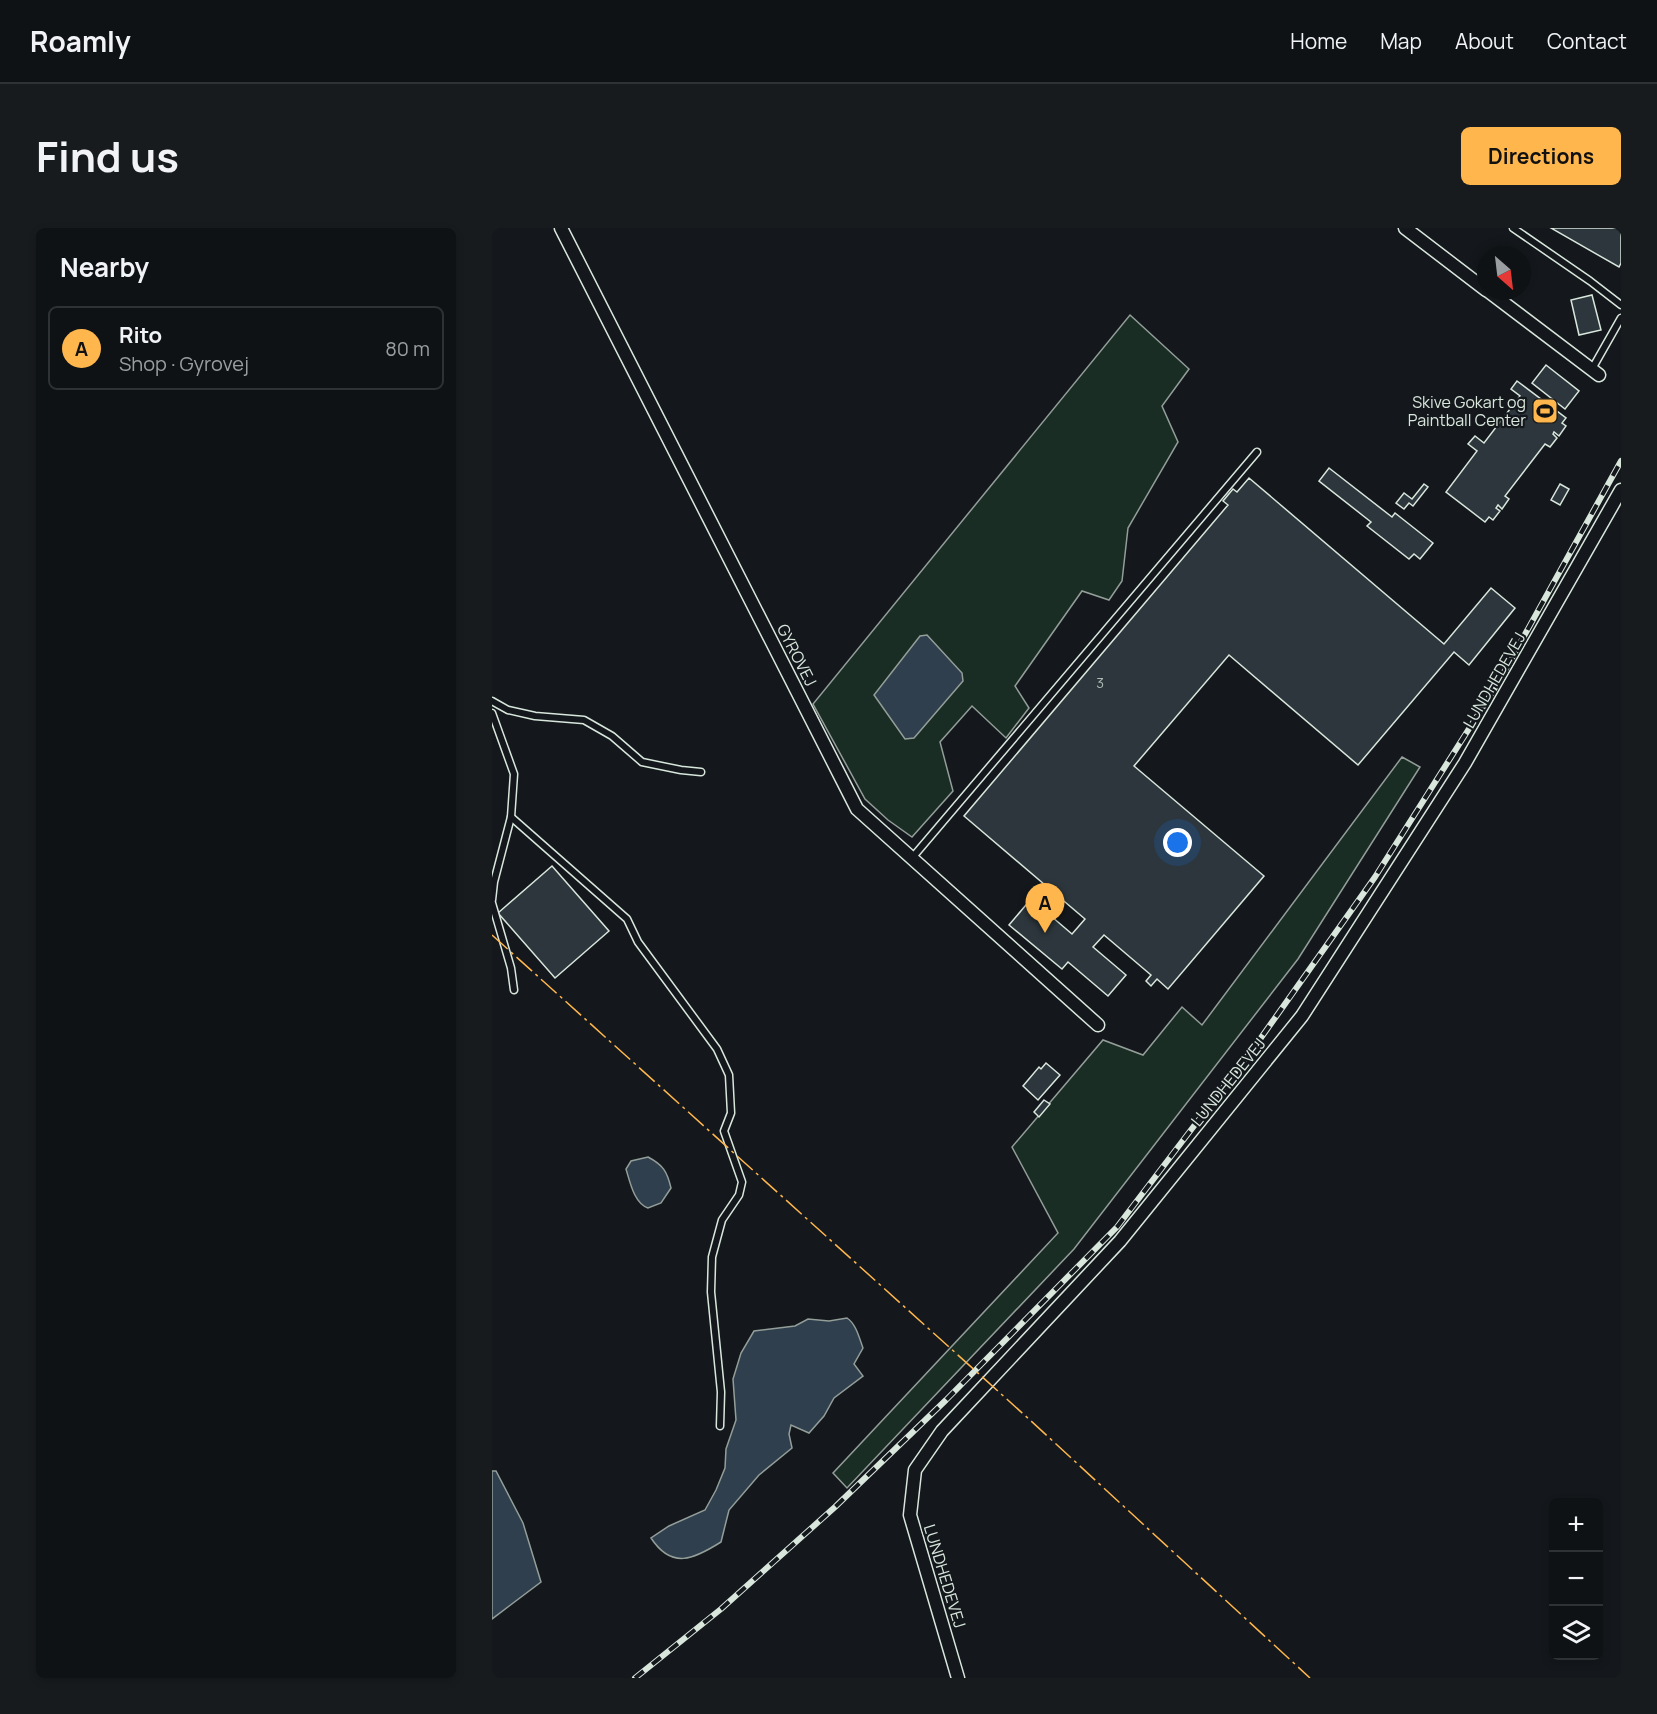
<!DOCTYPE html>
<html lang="en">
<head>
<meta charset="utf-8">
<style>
  :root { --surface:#0f1215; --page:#181b1e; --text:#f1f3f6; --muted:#9b9ea0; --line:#2f3234; --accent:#ffb74d }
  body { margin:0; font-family:Manrope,sans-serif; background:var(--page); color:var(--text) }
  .controls { position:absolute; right:18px; bottom:18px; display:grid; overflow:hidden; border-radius:9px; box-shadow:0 3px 9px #0003 }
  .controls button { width:54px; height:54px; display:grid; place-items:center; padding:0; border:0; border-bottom:2px solid var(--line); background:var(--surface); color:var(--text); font:30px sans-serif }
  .compass { position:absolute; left:985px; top:18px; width:54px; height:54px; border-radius:50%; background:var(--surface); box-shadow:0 3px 9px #0003; rotate:152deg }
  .you { position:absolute; left:686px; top:615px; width:21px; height:21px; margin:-15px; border:4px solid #fff; border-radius:50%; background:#1a73e8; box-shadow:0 0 0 9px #1a73e833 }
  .badge { display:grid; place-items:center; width:39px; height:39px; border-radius:50%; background:var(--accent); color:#111; font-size:20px; font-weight:700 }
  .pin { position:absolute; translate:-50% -50px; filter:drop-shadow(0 2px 3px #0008) }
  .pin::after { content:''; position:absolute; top:32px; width:21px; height:18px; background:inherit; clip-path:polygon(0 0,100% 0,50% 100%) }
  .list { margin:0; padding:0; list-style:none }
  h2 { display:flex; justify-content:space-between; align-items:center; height:78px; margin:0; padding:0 24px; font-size:26px }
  h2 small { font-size:20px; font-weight:400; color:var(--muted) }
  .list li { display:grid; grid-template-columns:39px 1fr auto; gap:18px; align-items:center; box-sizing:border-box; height:84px; margin:0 12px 12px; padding:0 12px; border:2px solid var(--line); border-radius:9px }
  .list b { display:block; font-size:22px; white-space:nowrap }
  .list p { margin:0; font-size:20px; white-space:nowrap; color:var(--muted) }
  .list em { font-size:20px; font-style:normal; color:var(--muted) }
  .icon { flex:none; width:33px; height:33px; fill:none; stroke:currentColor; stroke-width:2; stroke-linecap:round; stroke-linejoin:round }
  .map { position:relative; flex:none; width:1129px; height:1450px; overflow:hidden; border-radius:9px }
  header { display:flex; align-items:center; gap:36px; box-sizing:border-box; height:84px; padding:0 30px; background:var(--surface); border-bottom:2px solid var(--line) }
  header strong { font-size:28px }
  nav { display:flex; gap:33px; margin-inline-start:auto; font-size:21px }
  .intro { display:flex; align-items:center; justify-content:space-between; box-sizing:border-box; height:144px; padding:0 36px }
  h1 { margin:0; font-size:42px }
  .button { padding:15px 27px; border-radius:9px; background:var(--accent); color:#111; font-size:21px; font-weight:700 }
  main { display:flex; gap:36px; padding:0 36px }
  aside { flex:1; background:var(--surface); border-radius:9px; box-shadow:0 3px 9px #0003 }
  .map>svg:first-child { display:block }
  .green { fill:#1a2d24; stroke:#939e99; stroke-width:1.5 }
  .water { fill:#2f3f4d; stroke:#939e99; stroke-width:1.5 }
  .building { fill:#2c363c; stroke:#d8e6dc; stroke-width:1.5 }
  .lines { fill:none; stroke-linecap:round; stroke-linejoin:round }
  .service-casing { stroke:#d8e6dc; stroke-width:9 }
  .minor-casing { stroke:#d8e6dc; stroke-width:15 }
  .service { stroke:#14181c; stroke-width:6 }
  .minor { stroke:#14181c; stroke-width:12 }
  .rail-casing { stroke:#d8e6dc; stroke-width:6 }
  .rail { stroke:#14181c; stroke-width:4; stroke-dasharray:11; stroke-linecap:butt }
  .power { stroke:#ffb74d; stroke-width:1.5; stroke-dasharray:21 4.5 3 4.5; stroke-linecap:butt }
  .labels { text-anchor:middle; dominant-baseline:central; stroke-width:4.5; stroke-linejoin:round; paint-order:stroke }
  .number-label { font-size:14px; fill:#adbab4 }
  .poi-label { font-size:16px; fill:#d8e6dc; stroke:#14181c; text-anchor:end }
  .street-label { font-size:16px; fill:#d8e6dc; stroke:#14181c }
</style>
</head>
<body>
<header>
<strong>Roamly</strong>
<nav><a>Home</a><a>Map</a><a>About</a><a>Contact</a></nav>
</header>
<div class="intro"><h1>Find us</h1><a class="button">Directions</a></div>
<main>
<aside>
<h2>Nearby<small></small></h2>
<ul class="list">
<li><span class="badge">A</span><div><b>Rito</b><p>Shop · Gyrovej</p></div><em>80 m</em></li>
</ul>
</aside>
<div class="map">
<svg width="1129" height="1450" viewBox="0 0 1129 1450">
  <rect width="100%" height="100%" fill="#14181c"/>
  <g class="green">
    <path d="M 638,87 L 697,141 L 670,178 L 686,214 L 636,300 L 630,353 L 617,372 L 590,363 L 523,458 L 537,480 L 514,510 L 480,478 L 448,514 L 461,563 L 420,609 L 396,592 L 373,571 L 321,476 Z"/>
    <path d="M 910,529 L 928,539 L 806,731 L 582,1021 L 355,1260 L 341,1245 L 566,1005 L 520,919 L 611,812 L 651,827 L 690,779 L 710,797 Z"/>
  </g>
  <g class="water">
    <path d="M 435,407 L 470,445 L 471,453 L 422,510 L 413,511 L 382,467 L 428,408 Z"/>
    <path d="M 156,929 C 171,937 175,943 179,960 L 169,975 L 156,980 C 142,975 138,954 134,941 L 139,933 Z"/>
    <path d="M 355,1090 C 364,1096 367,1109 371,1120 L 362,1136 L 371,1148 L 342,1170 L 332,1188 L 317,1205 L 299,1197 L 297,1206 L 300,1220 L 267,1247 L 237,1282 L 229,1314 C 202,1331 180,1342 159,1310 L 177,1298 L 213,1282 L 224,1262 L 233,1240 L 234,1221 L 244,1192 L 241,1151 L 249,1125 L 262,1103 L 303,1098 L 316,1091 L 337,1093 Z"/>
    <path d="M 0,1243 L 4,1243 L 31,1295 L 49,1354 L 0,1391 Z"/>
  </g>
  <g class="building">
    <path d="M 1059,0 L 1129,0 L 1129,35 L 1127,39 Z"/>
    <path d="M 1100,67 L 1109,102 L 1087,107 L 1079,72 Z"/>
    <path d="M 1054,137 L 1087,163 L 1073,181 L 1040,155 Z"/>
    <path d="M 1025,153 L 1074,190 L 1070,195 L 1074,198 L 1067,208 L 1062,204 L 1061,206 L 1065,210 L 1058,219 L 1053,216 L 1013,268 L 1017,271 L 1010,281 L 1006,277 L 1004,280 L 1008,283 L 1001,292 L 997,289 L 993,294 L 954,264 L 985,223 L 976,216 L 983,208 L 992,215 L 1028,168 L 1019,161 Z"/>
    <path d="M 837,240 L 900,289 L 903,285 L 941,315 L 928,331 L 922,326 L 917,331 L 875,298 L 879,294 L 827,253 Z"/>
    <path d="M 757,250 L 952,416 L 999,360 L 1023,380 L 977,437 L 962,424 L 866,537 L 737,427 L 642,538 L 772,648 L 676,761 L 665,751 L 659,758 L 654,753 L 659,747 L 612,707 L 601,719 L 634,747 L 616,768 L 576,734 L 570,741 L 517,697 L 539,671 L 580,706 L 593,691 L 472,588 L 736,277 L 731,273 L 741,261 L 745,264 Z"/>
    <path d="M 932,256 L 936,259 L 921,278 L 917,275 L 912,281 L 904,275 L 912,265 L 920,271 Z"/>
    <path d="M 1068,256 L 1077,261 L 1068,277 L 1059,272 Z"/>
    <path d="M 60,638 L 117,703 L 63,750 L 6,685 Z"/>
    <path d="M 554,835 L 568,847 L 546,872 L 531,858 L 547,839 L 549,841 Z"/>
    <path d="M 552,872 L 558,876 L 547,889 L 542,884 Z"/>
  </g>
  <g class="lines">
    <g class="service-casing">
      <g id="service">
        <path d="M 1021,0 L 1098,53 L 1129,77"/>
        <path d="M 1100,141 L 1129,90"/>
        <path d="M 0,473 L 16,482 L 43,488 L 92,492 L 120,508 L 150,534 L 189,542 L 209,544"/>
        <path d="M 0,485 L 22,546 L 19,589 L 2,654 L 0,672"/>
        <path d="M 19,589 L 135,691 L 146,714 L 225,821 L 237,847 L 239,885 L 232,903 L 250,954 L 247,967 L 230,992 L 220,1029 L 219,1064 L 229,1164 L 228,1198"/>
        <path d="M 420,630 L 765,224"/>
        <path d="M 0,675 L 19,740 L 22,762"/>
      </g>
    </g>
    <g class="minor-casing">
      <g id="minor">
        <path d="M 69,0 L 365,581 L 606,797"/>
        <path d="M 913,0 L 994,62"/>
        <path d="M 996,63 L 1107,147"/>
        <path d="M 466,1450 L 418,1287 L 423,1242 L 450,1203 L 628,1013 L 810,788 L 973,535 L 1129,262"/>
      </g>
    </g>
    <use href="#service" class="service"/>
    <use href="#minor" class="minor"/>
    <g class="rail-casing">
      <path id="rail" d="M 143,1450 L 229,1381 L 343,1279 L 454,1172 L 625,999 L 766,814 L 883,649 L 1006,455 L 1129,233"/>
    </g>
    <use href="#rail" class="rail"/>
    <path class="power" d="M 0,707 L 538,1192 L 818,1450"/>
  </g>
  <defs>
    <g id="stadium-square" transform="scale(1.35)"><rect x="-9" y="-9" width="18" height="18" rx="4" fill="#ffb74d" stroke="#14181c"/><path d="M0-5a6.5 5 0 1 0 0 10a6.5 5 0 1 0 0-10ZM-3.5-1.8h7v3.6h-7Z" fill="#111"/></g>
  </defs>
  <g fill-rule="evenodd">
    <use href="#stadium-square" x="1053" y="183"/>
  </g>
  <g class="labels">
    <g class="number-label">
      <text x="608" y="454">3</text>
    </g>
    <g class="poi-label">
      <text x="1034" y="174">Skive Gokart og<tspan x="1034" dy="18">Paintball Center</tspan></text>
    </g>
    <g class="street-label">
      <text transform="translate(305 427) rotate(63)">GYROVEJ</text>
      <text transform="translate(1002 452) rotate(-60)">LUNDHEDEVEJ</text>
      <text transform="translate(736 854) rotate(-51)">LUNDHEDEVEJ</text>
      <text transform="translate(453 1348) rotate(73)">LUNDHEDEVEJ</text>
    </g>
  </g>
</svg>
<div class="controls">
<button>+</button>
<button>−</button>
<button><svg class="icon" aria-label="layers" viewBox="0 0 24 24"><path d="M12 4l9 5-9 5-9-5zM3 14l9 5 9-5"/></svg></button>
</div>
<svg class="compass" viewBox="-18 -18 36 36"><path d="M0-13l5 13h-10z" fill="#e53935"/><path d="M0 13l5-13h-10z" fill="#9b9ea0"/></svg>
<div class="you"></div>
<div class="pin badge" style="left:553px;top:705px">A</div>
</div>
</main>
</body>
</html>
